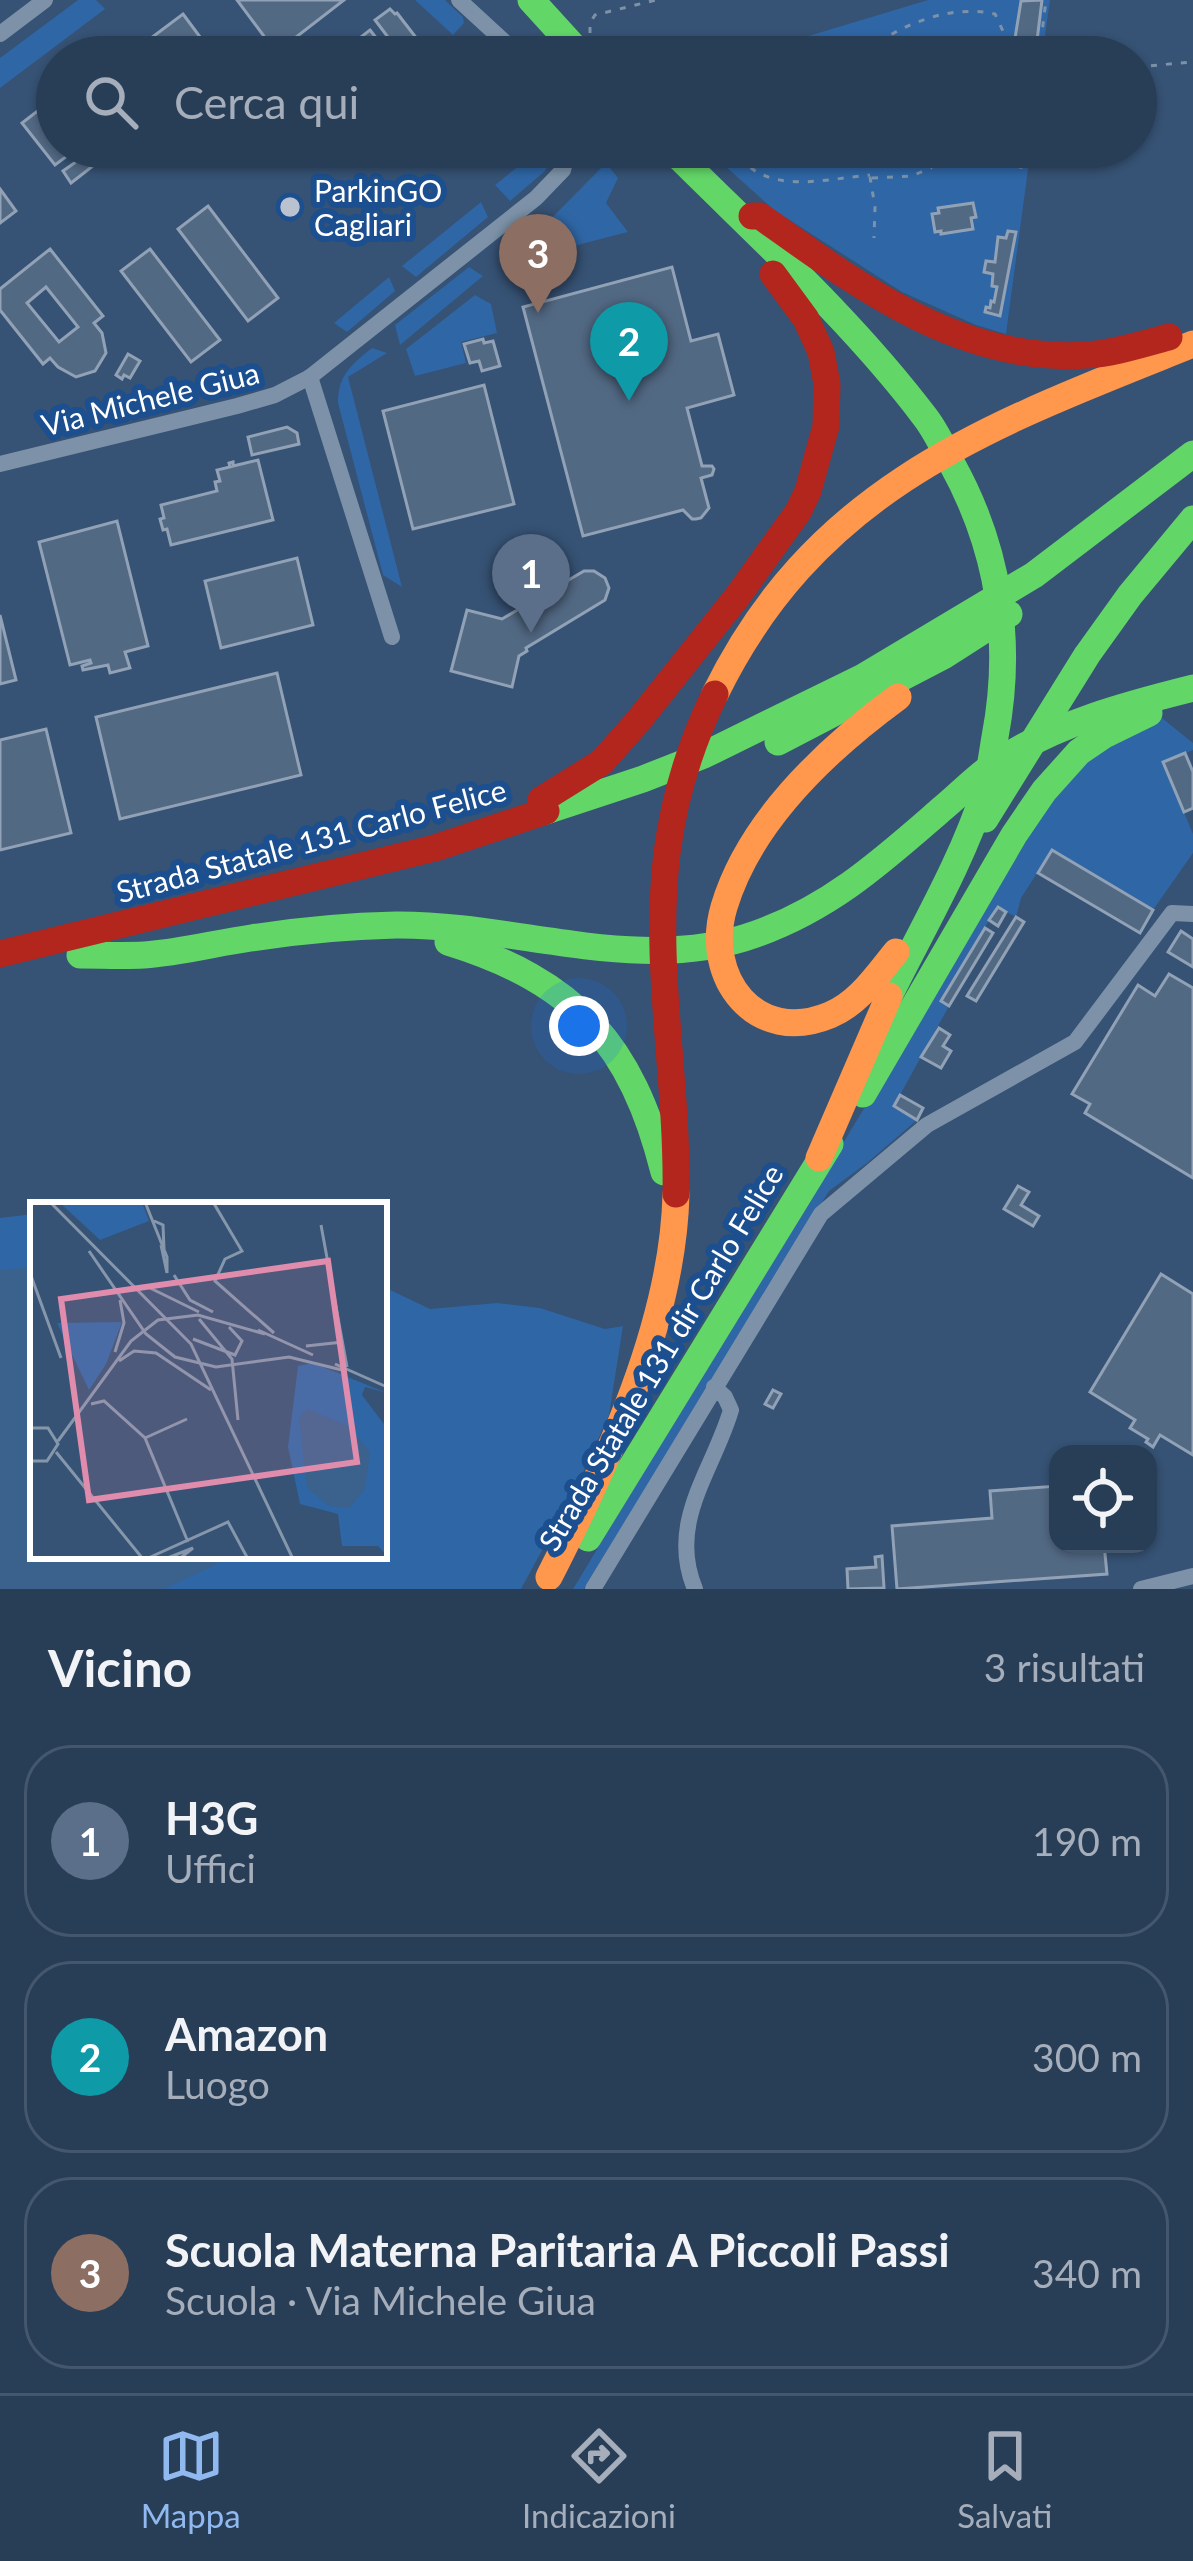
<!DOCTYPE html>
<html lang="it">
<head>
<meta charset="utf-8">
<style>
  :root { --surface:#283e57; --page:#344961; --text:#f1f3f6; --muted:#a5aeba; --line:#44576d; --accent:#90b9f0 }
  body { margin:0; font-family:Lato,sans-serif; background:var(--page); color:var(--text) }
  .controls { position:absolute; right:36px; bottom:36px; display:grid; overflow:hidden; border-radius:24px; box-shadow:0 3px 9px #0004 }
  .controls button { width:108px; height:108px; display:grid; place-items:center; padding:0; border:0; border-bottom:3px solid var(--line); background:var(--surface); color:var(--text); font:60px sans-serif }
  .you { position:absolute; left:579px; top:1026px; width:42px; height:42px; margin:-30px; border:9px solid #fff; border-radius:50%; background:#1a73e8; box-shadow:0 0 0 18px #1a73e833 }
  .badge { display:grid; place-items:center; width:78px; height:78px; border-radius:50%; background:var(--accent); color:#fff; font-size:39px; font-weight:700 }
  .pin { position:absolute; translate:-50% -99px; filter:drop-shadow(0 3px 6px #0008) }
  .pin::after { content:''; position:absolute; top:63px; width:42px; height:36px; background:inherit; clip-path:polygon(0 0,100% 0,50% 100%) }
  .list { margin:0; padding:0; list-style:none }
  h2 { display:flex; justify-content:space-between; align-items:center; height:156px; margin:0; padding:0 48px; font-size:51px }
  h2 small { font-size:39px; font-weight:400; color:var(--muted) }
  .list li { display:grid; grid-template-columns:78px 1fr auto; gap:36px; align-items:center; box-sizing:border-box; height:192px; margin:0 24px 24px; padding:0 24px; border:3px solid var(--line); border-radius:48px }
  .list b { display:block; font-size:45px; white-space:nowrap }
  .list p { margin:0; font-size:39px; white-space:nowrap; color:var(--muted) }
  .list em { font-size:39px; font-style:normal; color:var(--muted) }
  .icon { flex:none; width:66px; height:66px; fill:none; stroke:currentColor; stroke-width:2; stroke-linecap:round; stroke-linejoin:round }
  .map { position:relative; flex:none; width:1193px; height:1589px; overflow:hidden }
  .search { position:absolute; background:var(--surface); box-shadow:0 3px 9px #0004; left:36px; right:36px; top:36px; height:132px; display:flex; align-items:center; gap:30px; box-sizing:border-box; padding:0 42px; border-radius:66px; color:var(--muted); font-size:45px }
  .sheet { height:804px; background:var(--surface) }
  nav { display:flex; justify-content:space-around; align-items:center; box-sizing:border-box; height:168px; border-top:3px solid var(--line); background:var(--surface); font-size:33px; color:var(--muted) }
  nav a { display:grid; justify-items:center; gap:6px }
  nav .on { color:var(--accent) }
  .map>svg:first-child { display:block }
  .green { fill:#2f66a5 }
  .water { fill:#3b618d }
  .building { fill:#526984; stroke:#92a2b6; stroke-width:3; fill-rule:evenodd }
  .lines { fill:none; stroke-linecap:round; stroke-linejoin:round }
  .path { stroke:#7d92a8; stroke-width:3; stroke-dasharray:6 9; stroke-linecap:butt }
  .street { stroke:#7d92a8; stroke-width:16 }
  .fast { stroke:#63d668; stroke-width:27 }
  .slow { stroke:#ff974d; stroke-width:27 }
  .jam { stroke:#b3261e; stroke-width:27 }
  .poi-dot { fill:#b9c2ce; stroke:#1b4f8f; stroke-width:4.5 }
  .labels { text-anchor:middle; dominant-baseline:central; stroke-width:12; stroke-linejoin:round; paint-order:stroke }
  .poi-label { font-size:30px; fill:#fff; stroke:#1b4f8f; text-anchor:start }
  .street-label { font-size:30px; fill:#fff; stroke:#1b4f8f }
  .inset-road { fill:none; stroke:#8697ac; stroke-width:3 }
  .view { fill:#e08cad; fill-opacity:0.15; stroke:#e08cad; stroke-width:6 }
  .inset-edge { fill:none; stroke:#fff; stroke-width:6 }
</style>
</head>
<body>
<div class="map">
<svg width="1193" height="1589" viewBox="0 0 1193 1589">
  <rect width="100%" height="100%" fill="#365274"/>
  <g class="green">
    <path d="M 78,0 L 96,0 L 105,9 L 0,88 L 0,58 Z"/>
    <path d="M 415,0 L 445,0 L 463,17 L 464,23 L 453,35 Z"/>
    <path d="M 928,0 L 1050,0 L 1042,57 L 739,57 Z"/>
    <path d="M 533,147 L 558,147 L 545,171 L 510,201 L 495,185 L 526,160 Z"/>
    <path d="M 704,147 L 1031,147 L 1006,334 L 976,325 L 902,292 L 774,210 Z"/>
    <path d="M 606,163 L 618,178 L 606,203 L 628,232 L 507,263 Z"/>
    <path d="M 481,202 L 488,217 L 416,277 L 402,266 Z"/>
    <path d="M 469,267 L 483,276 L 400,345 L 395,325 Z"/>
    <path d="M 389,277 L 395,291 L 347,332 L 334,323 Z"/>
    <path d="M 475,295 L 491,304 L 497,333 L 461,342 L 466,363 L 415,376 L 406,349 Z"/>
    <path d="M 372,348 L 387,353 L 348,377 L 402,587 L 383,575 L 338,403 C 338,375 351,365 372,348 Z"/>
    <path d="M 1162,718 L 1193,743 L 1193,750 L 1164,763 L 1193,834 L 1193,853 L 1153,910 L 1052,850 L 1021,898 L 1016,917 L 997,907 L 942,1000 L 949,1006 L 894,1106 L 917,1120 L 867,1163 L 829,1191 L 584,1589 L 573,1589 L 1049,803 L 1087,759 Z"/>
    <path d="M 33,1214 L 33,1556 L 384,1556 L 384,1287 L 430,1309 L 497,1303 L 540,1308 L 605,1329 L 623,1326 L 609,1415 L 578,1484 L 521,1589 L 0,1589 L 0,1218 Z"/>
  </g>
  <path class="water" d="M 33,1267 L 33,1556 L 222,1556 L 215,1565 L 164,1589 L 0,1589 L 0,1270 Z"/>
  <g class="building">
    <path d="M 237,0 L 344,0 L 282,48 L 277,43 L 272,47 Z"/>
    <path d="M 1042,0 L 1035,57 L 1012,57 L 1021,1 Z"/>
    <path d="M 390,9 L 395,14 L 397,13 L 431,57 L 403,57 L 375,20 Z"/>
    <path d="M 183,14 L 206,45 L 190,57 L 165,57 L 151,38 Z"/>
    <path d="M 370,30 L 391,57 L 335,57 Z"/>
    <path d="M 151,38 L 165,57 L 136,57 L 135,55 L 144,48 L 142,45 Z"/>
    <path d="M 57,96 L 57,147 L 79,147 L 55,165 L 22,123 Z"/>
    <path d="M 1010,147 L 1023,147 L 1021,167 L 1008,165 Z"/>
    <path d="M 90,152 L 98,162 L 71,183 L 63,171 Z"/>
    <path d="M 0,189 L 16,211 L 0,223 Z"/>
    <path d="M 973,203 L 976,217 L 971,218 L 973,229 L 941,234 L 941,231 L 935,232 L 932,214 L 939,213 L 938,208 Z"/>
    <path d="M 208,206 L 278,298 L 248,321 L 178,229 Z"/>
    <path d="M 1008,231 L 1016,232 L 1000,316 L 985,312 L 986,307 L 990,308 L 991,301 L 994,302 L 997,287 L 992,286 L 993,274 L 984,272 L 986,261 L 995,262 L 998,237 L 1006,238 Z"/>
    <path d="M 50,249 L 103,316 L 94,323 L 102,333 L 106,353 L 95,371 L 76,377 L 58,367 L 50,358 L 43,364 L 0,310 L 0,289 ZM 46,287 L 78,327 L 59,342 L 27,303 Z"/>
    <path d="M 150,249 L 220,340 L 191,362 L 121,271 Z"/>
    <path d="M 672,267 L 691,341 L 718,334 L 734,395 L 687,408 L 702,466 L 712,466 L 714,469 L 712,475 L 701,478 L 709,508 L 701,518 L 696,519 L 692,519 L 683,510 L 583,536 L 523,307 Z"/>
    <path d="M 483,339 L 484,343 L 493,341 L 500,366 L 482,371 L 479,361 L 470,363 L 464,344 Z"/>
    <path d="M 128,354 L 140,361 L 130,378 L 124,375 L 122,379 L 116,375 Z"/>
    <path d="M 484,385 L 514,504 L 413,529 L 383,411 Z"/>
    <path d="M 287,427 L 297,433 L 299,444 L 252,455 L 248,437 Z"/>
    <path d="M 258,460 L 273,520 L 171,545 L 167,529 L 163,530 L 160,519 L 164,518 L 161,505 L 217,491 L 215,482 L 220,481 L 217,470 L 230,467 L 229,463 L 233,462 L 233,466 Z"/>
    <path d="M 117,521 L 148,646 L 125,652 L 130,668 L 110,673 L 108,665 L 83,670 L 82,666 L 91,663 L 90,660 L 70,665 L 39,542 Z"/>
    <path d="M 297,558 L 313,625 L 221,648 L 205,581 Z"/>
    <path d="M 584,571 L 594,571 L 605,578 L 609,588 L 605,600 L 526,648 L 527,651 L 519,656 L 512,687 L 451,671 L 467,610 L 502,619 Z"/>
    <path d="M 0,615 L 16,680 L 0,684 Z"/>
    <path d="M 277,673 L 301,775 L 120,819 L 96,717 Z"/>
    <path d="M 46,729 L 71,833 L 0,850 L 0,740 Z"/>
    <path d="M 1185,753 L 1193,772 L 1193,808 L 1184,812 L 1163,762 Z"/>
    <path d="M 1052,850 L 1153,910 L 1140,933 L 1038,873 Z"/>
    <path d="M 998,907 L 1006,912 L 998,926 L 989,920 Z"/>
    <path d="M 1016,917 L 1024,922 L 976,1001 L 967,996 Z"/>
    <path d="M 985,928 L 993,933 L 949,1006 L 941,1001 Z"/>
    <path d="M 1181,931 L 1193,939 L 1193,967 L 1168,952 Z"/>
    <path d="M 1169,974 L 1193,988 L 1193,1178 L 1085,1113 L 1090,1104 L 1072,1094 L 1138,985 L 1155,996 Z"/>
    <path d="M 939,1028 L 950,1035 L 943,1046 L 951,1051 L 941,1068 L 921,1057 Z"/>
    <path d="M 900,1095 L 923,1108 L 917,1120 L 894,1106 Z"/>
    <path d="M 1018,1186 L 1029,1192 L 1021,1205 L 1039,1216 L 1033,1226 L 1004,1209 Z"/>
    <path d="M 1161,1274 L 1193,1294 L 1193,1455 L 1160,1435 L 1153,1447 L 1146,1442 L 1148,1439 L 1130,1428 L 1135,1420 L 1090,1392 Z"/>
    <path d="M 773,1390 L 781,1394 L 773,1408 L 765,1404 Z"/>
    <path d="M 1058,1486 L 1058,1544 L 1104,1544 L 1107,1574 L 897,1589 L 892,1526 L 992,1518 L 990,1491 Z"/>
    <path d="M 882,1556 L 884,1588 L 848,1589 L 847,1569 L 876,1567 L 875,1557 Z"/>
  </g>
  <g class="lines">
    <g class="path">
      <path d="M 590,33 L 590,23 L 595,15 L 656,0"/>
      <path d="M 849,43 L 851,57"/>
      <path d="M 604,49 L 611,57"/>
      <path d="M 866,50 C 904,24 949,4 995,14 L 1003,31 L 996,57"/>
      <path d="M 782,57 L 834,42 L 849,41 L 881,57"/>
      <path d="M 1039,57 L 1046,0"/>
      <path d="M 1136,67 L 1193,62"/>
      <path d="M 729,147 C 736,154 743,162 751,168 C 783,192 833,178 870,175"/>
      <path d="M 865,147 L 875,207 L 874,238"/>
      <path d="M 872,178 L 911,176 L 931,168 L 932,147"/>
    </g>
    <g class="street">
      <path d="M 459,0 L 521,57"/>
      <path d="M 0,34 L 45,0"/>
      <path d="M 310,377 L 392,637"/>
      <path d="M 0,464 L 237,406 L 275,395 L 310,377 L 536,198 L 563,170 L 569,147"/>
      <path d="M 593,1589 L 821,1214 L 927,1125 L 1075,1042 L 1172,913 L 1193,914"/>
      <path d="M 695,1589 C 667,1522 713,1471 731,1410 L 725,1397 L 714,1387"/>
      <path d="M 1141,1589 L 1193,1576"/>
    </g>
    <g class="fast">
      <path d="M 531,0 L 583,57"/>
      <path d="M 669,147 C 756,234 851,319 925,417 C 936,431 944,449 952,464 C 999,549 1013,642 995,737 C 992,754 990,773 985,790 C 962,862 922,929 889,996"/>
      <path d="M 778,742 L 945,655 L 1009,614"/>
      <path d="M 546,811 L 643,779 L 704,755 L 863,677 L 1034,575 L 1193,454"/>
      <path d="M 985,819 L 1087,655 L 1130,595 L 1193,519"/>
      <path d="M 448,942 C 575,981 632,1044 664,1172"/>
      <path d="M 80,955 C 101,955 123,956 144,955 C 179,953 216,943 251,938 C 296,931 351,926 396,925 C 516,924 640,976 756,934 C 832,907 883,860 943,808 C 961,793 979,774 999,761 C 1058,723 1125,705 1193,688"/>
      <path d="M 863,1094 L 1014,835 L 1044,791 L 1079,752 L 1104,735 L 1149,713"/>
      <path d="M 588,1538 L 830,1144"/>
    </g>
    <g class="slow">
      <path d="M 715,694 C 817,485 991,425 1193,344"/>
      <path d="M 896,952 C 877,975 859,1003 830,1015 C 756,1046 703,978 724,907 C 750,820 827,749 898,697"/>
      <path d="M 819,1158 L 889,996"/>
      <path d="M 549,1577 C 607,1463 673,1324 676,1194"/>
    </g>
    <g class="jam">
      <path d="M 752,216 L 760,216 C 857,285 961,364 1087,355 C 1115,353 1142,344 1169,337"/>
      <path d="M 541,800 L 602,762 L 639,720 L 737,597 L 798,512 L 808,491 L 826,426 L 827,384 L 821,352 L 806,319 L 773,274"/>
      <path d="M 0,954 L 435,848 L 546,811"/>
      <path d="M 676,1194 C 678,1080 653,966 667,853 C 674,798 691,743 715,694"/>
    </g>
  </g>
  <circle class="poi-dot" cx="290" cy="207" r="12"/>
  <g class="labels">
    <g class="poi-label">
      <text x="314" y="190">ParkinGO<tspan x="314" dy="34">Cagliari</tspan></text>
    </g>
    <g class="street-label">
      <text transform="translate(150 398) rotate(-14)">Via Michele Giua</text>
      <text transform="translate(311 840) rotate(-15)">Strada Statale 131 Carlo Felice</text>
      <text transform="translate(660 1357) rotate(-59)">Strada Statale 131 dir Carlo Felice</text>
    </g>
  </g>
  <g transform="translate(30 1202)">
    <rect width="357" height="357" fill="#365274"/>
    <path d="M 29,0 L 112,0 L 119,19 L 70,38 ZM 92,120 L 76,162 L 59,188 L 27,121 ZM 283,161 L 357,191 L 335,185 L 332,193 L 357,226 L 357,354 L 348,344 L 312,344 L 308,312 L 270,302 L 258,245 L 268,164 Z" fill="#2f66a5"/>
    <path d="M 277,207 L 318,224 L 340,250 L 335,287 L 320,306 L 299,304 L 277,286 L 269,216 Z" fill="#3b618d"/>
    <path class="inset-road" d="M 20,0 L 161,142 L 263,357M 115,0 L 137,55 L 137,71 L 131,43M 183,0 L 212,49 L 195,57 L 185,79 L 244,131M 122,18 L 133,23 L 134,47M 291,23 L 317,165M 59,49 L 116,132 L 145,155 L 186,165 L 259,155 L 312,168M 0,71 L 31,156M 144,73 L 160,98 L 183,110M 120,86 L 169,110M 169,117 L 202,157 L 208,218M 228,128 L 283,153M 163,137 L 205,153 L 212,139 L 199,125M 276,144 L 313,140M 85,150 L 94,121 L 90,98M 89,159 L 104,149 L 126,151 L 181,188M 305,162 L 357,185M 61,202 L 74,199 L 115,236 L 158,340M 0,226 L 18,226 L 28,242 L 17,259 L 0,259M 115,236 L 157,217M 28,239 L 101,139 L 128,118 L 168,113 L 235,132M 26,250 L 113,357M 116,357 L 198,320 L 218,357M 135,357 L 163,346 L 149,357"/>
    <path class="view" d="M 298,59 L 327,260 L 59,298 L 31,97 Z"/>
    <rect width="357" height="357" class="inset-edge"/>
  </g>
</svg>
<div class="controls">
<button><svg class="icon" aria-label="locate" viewBox="0 0 24 24"><circle cx="12" cy="12" r="6"/><path d="M12 2v4M12 18v4M2 12h4M18 12h4"/></svg></button>
</div>
<div class="you"></div>
<div class="pin badge" style="left:531px;top:633px;background:#5c6f8a">1</div>
<div class="pin badge" style="left:629px;top:401px;background:#0f9aa8">2</div>
<div class="pin badge" style="left:538px;top:313px;background:#8d6e63">3</div>
<div class="search"><svg class="icon" aria-label="search" viewBox="0 0 24 24"><circle cx="10" cy="10" r="6"/><path d="M15 15l6 6"/></svg>Cerca qui</div>
</div>
<section class="sheet">
<h2>Vicino<small>3 risultati</small></h2>
<ul class="list">
<li><span class="badge" style="background:#5c6f8a">1</span><div><b>H3G</b><p>Uffici</p></div><em>190 m</em></li>
<li><span class="badge" style="background:#0f9aa8">2</span><div><b>Amazon</b><p>Luogo</p></div><em>300 m</em></li>
<li><span class="badge" style="background:#8d6e63">3</span><div><b>Scuola Materna Paritaria A Piccoli Passi</b><p>Scuola · Via Michele Giua</p></div><em>340 m</em></li>
</ul>
</section>
<nav>
<a class="on"><svg class="icon" aria-label="map" viewBox="0 0 24 24"><path d="M3 6l6-2 6 2 6-2v14l-6 2-6-2-6 2zM9 4v14M15 6v14"/></svg>Mappa</a>
<a><svg class="icon" aria-label="directions" viewBox="0 0 24 24"><path d="M12 3l9 9-9 9-9-9zM9 14v-3h6M13 9l2 2-2 2"/></svg>Indicazioni</a>
<a><svg class="icon" aria-label="saved" viewBox="0 0 24 24"><path d="M7 4h10v16l-5-4-5 4z"/></svg>Salvati</a>
</nav>
</body>
</html>
